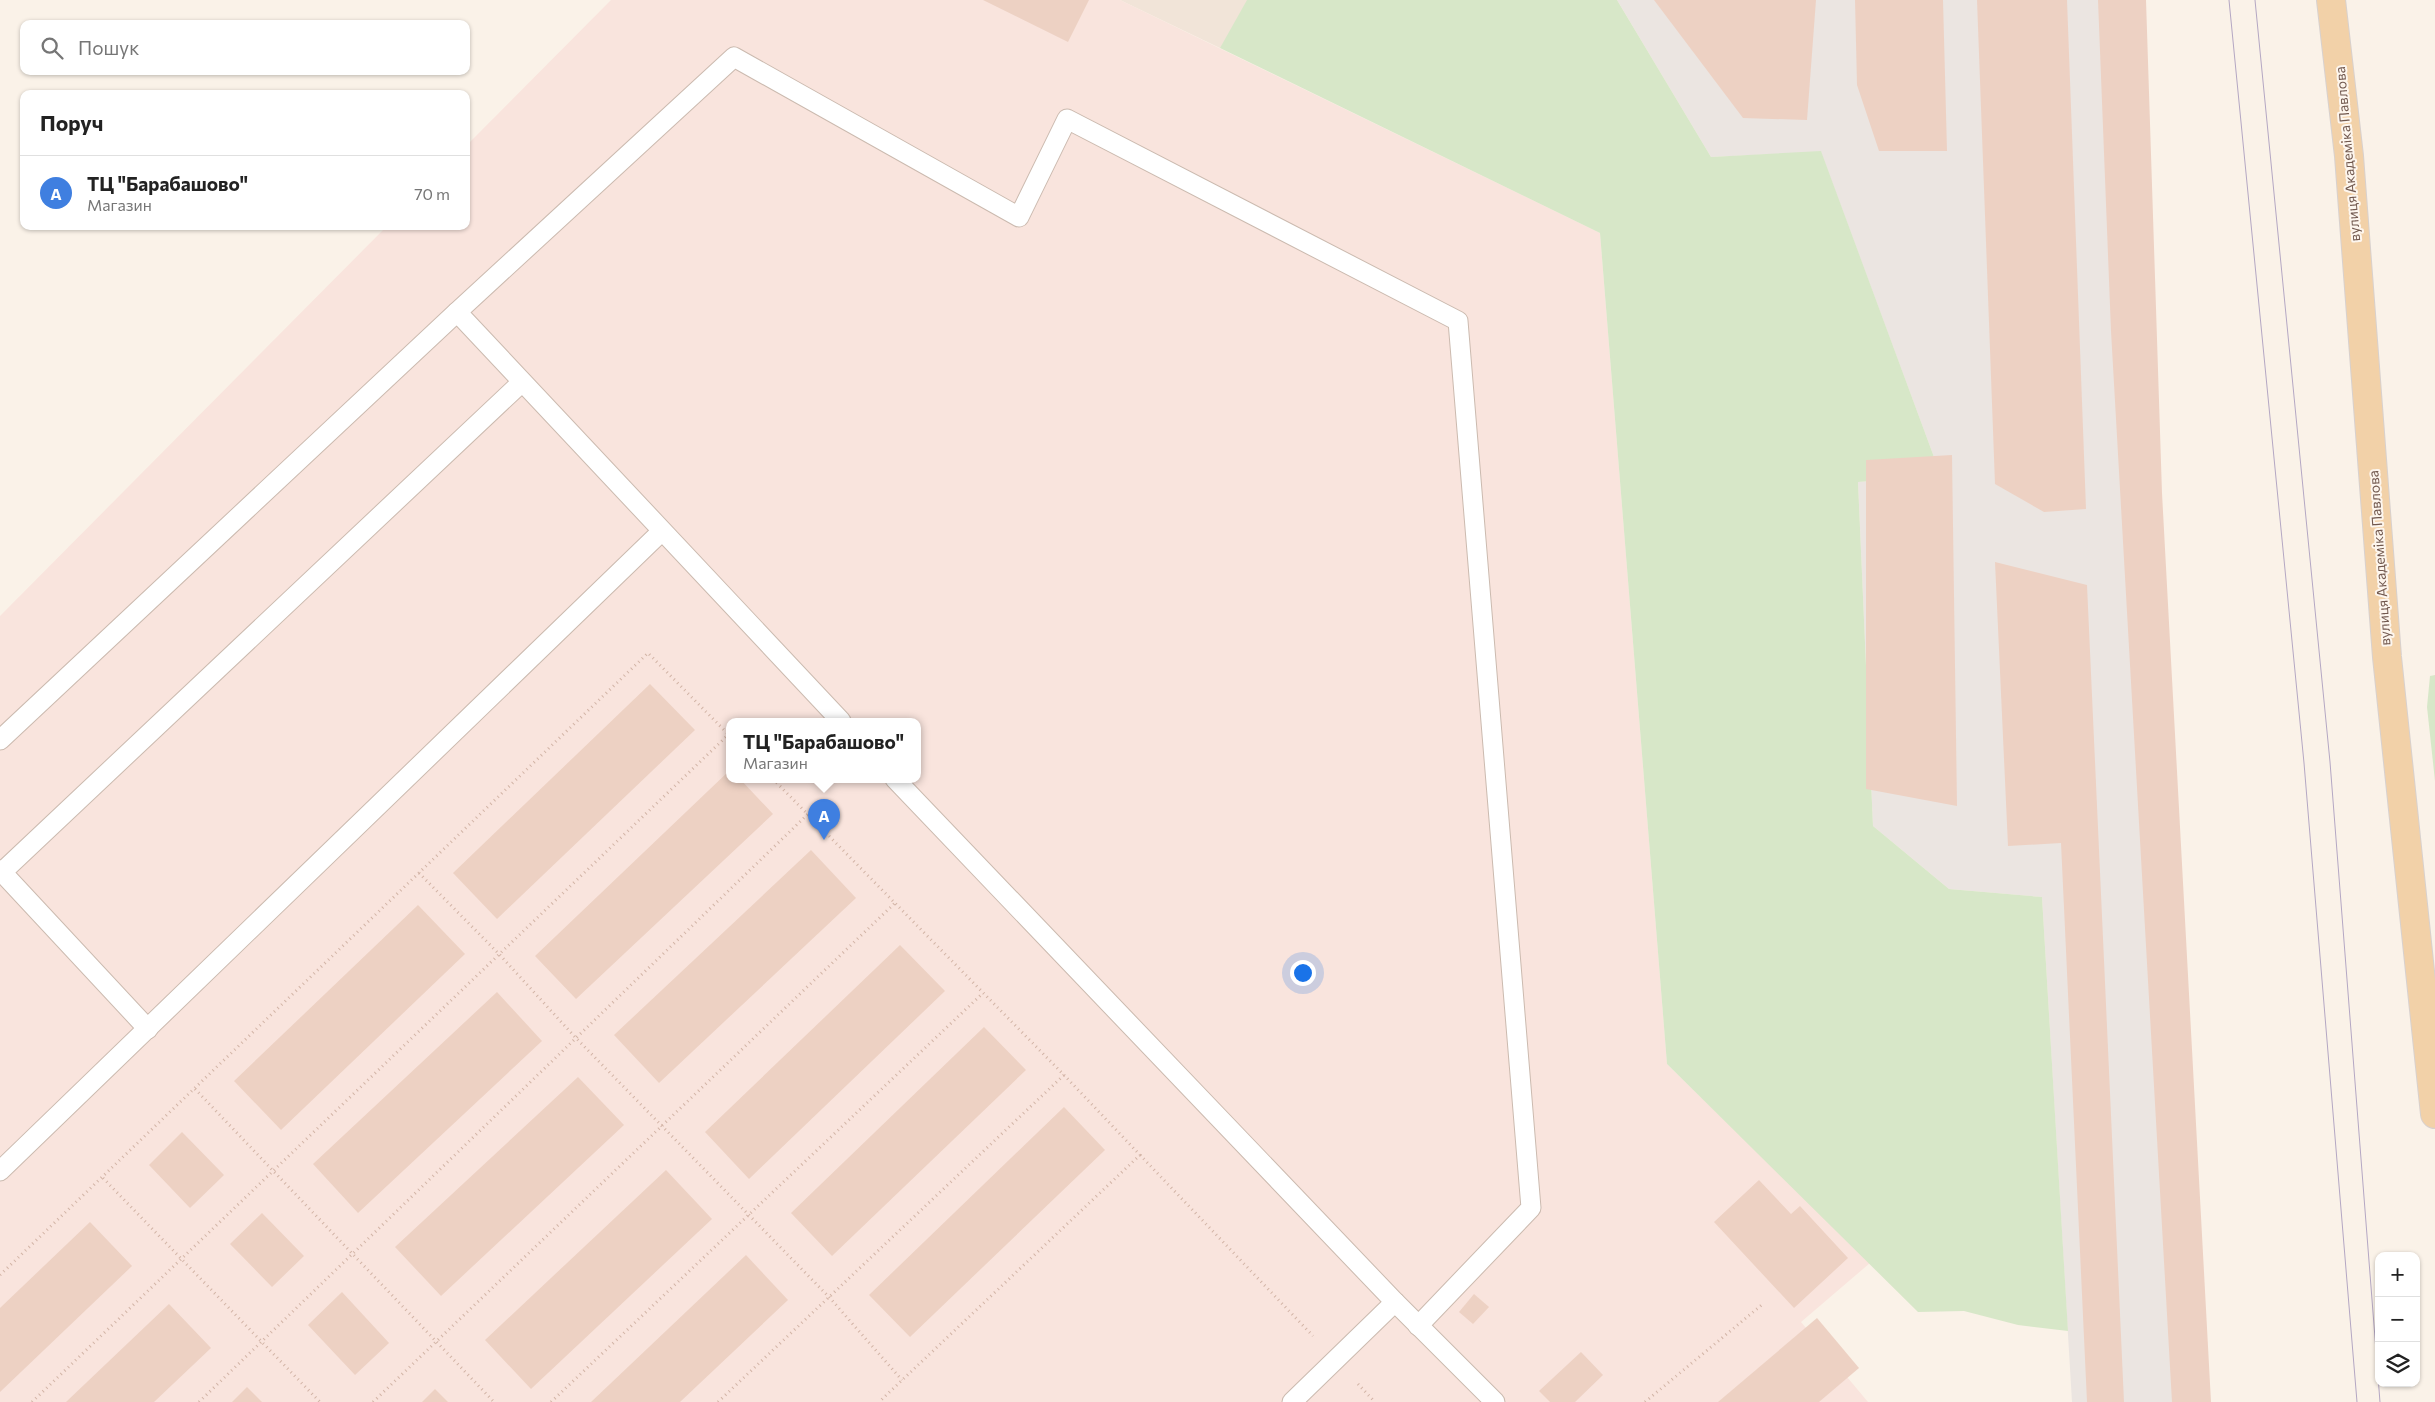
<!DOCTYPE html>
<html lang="uk">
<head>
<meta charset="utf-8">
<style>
  :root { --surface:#fff; --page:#f2f2f2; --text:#222; --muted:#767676; --line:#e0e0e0; --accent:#d76d5b }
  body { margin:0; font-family:Commissioner,sans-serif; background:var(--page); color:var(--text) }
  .controls { position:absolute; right:15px; bottom:15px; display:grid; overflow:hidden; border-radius:10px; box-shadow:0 1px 4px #0004 }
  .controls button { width:45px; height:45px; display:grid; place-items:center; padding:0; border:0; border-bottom:1px solid var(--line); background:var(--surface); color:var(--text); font:25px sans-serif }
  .you { position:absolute; left:1302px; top:972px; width:18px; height:18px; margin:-12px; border:4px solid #fff; border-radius:50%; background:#1a73e8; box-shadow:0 0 0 8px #1a73e833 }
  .badge { display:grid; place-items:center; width:32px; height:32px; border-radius:50%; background:var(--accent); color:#fff; font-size:16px; font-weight:700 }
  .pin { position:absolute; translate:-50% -41px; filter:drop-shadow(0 1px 2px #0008) }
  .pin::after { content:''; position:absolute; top:26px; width:18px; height:15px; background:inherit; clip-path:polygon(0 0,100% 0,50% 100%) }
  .popup { position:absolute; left:726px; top:718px; width:195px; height:65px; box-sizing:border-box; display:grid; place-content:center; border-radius:10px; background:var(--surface); filter:drop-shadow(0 1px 4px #0005); font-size:16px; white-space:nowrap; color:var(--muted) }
  .popup b { font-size:19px; color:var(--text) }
  .popup::after { content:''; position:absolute; left:50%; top:100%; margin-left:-10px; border:10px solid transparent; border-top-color:var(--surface) }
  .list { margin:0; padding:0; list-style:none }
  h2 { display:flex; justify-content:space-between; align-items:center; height:65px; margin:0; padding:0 20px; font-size:21px }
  h2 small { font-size:16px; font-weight:400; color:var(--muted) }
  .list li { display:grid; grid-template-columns:32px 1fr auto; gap:15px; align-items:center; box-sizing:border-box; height:75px; padding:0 20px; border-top:1px solid var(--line) }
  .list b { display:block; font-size:19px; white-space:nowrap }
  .list p { margin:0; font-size:16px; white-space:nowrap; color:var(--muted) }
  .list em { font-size:16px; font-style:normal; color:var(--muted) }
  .icon { flex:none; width:28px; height:28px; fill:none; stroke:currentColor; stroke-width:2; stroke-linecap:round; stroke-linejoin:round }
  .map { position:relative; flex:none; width:2435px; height:1402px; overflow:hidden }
  .search { position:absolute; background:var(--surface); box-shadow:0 1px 4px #0004; left:20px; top:20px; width:450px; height:55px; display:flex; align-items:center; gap:12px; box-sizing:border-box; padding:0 18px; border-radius:10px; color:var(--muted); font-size:19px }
  .panel { position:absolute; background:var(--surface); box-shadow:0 1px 4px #0004; left:20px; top:90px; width:450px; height:140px; border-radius:10px }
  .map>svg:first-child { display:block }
  .residential { fill:#f1e4d8 }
  .commercial { fill:#f9e4dd; fill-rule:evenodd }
  .industrial { fill:#ebe5e1 }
  .green { fill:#d7e7c8 }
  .building { fill:#edd1c3 }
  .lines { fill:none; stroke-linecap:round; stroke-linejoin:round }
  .service-casing { stroke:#cbbaaf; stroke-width:21 }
  .primary-casing { stroke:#d8d1ce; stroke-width:30 }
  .path { stroke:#d2b4a6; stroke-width:3; stroke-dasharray:1 4; stroke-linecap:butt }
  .service { stroke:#fff; stroke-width:19 }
  .primary { stroke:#f2d1a8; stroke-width:28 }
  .tram { stroke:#b4a7c3; stroke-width:1 }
  .labels { text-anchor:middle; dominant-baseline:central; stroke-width:4; stroke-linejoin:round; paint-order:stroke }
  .street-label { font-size:14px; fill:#72594f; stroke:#fdf6ee }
</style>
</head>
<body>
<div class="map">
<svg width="2435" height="1402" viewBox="0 0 2435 1402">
  <rect width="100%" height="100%" fill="#faf2e8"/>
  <path class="residential" d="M 1120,0 L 1311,0 L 1220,48 Z"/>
  <path class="commercial" d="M 611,0 L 1120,0 L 1600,233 L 1667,1064 L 1870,1263 L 1801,1322 L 1868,1402 L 0,1402 L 0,616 L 387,226 L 466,226 L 466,146 ZM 730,721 L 918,721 L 918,779 L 730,779 Z"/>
  <path class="industrial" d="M 1617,0 L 2137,0 L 2158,488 L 2208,1402 L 2072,1402 L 2042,897 L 1949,889 L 1873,826 L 1858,482 L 1941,476 L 1821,152 L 1711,157 Z"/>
  <g class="green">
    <path d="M 1247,0 L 1617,0 L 1711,157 L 1821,151 L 1941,476 L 1858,482 L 1873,826 L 1949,889 L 2042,897 L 2068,1331 L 2018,1325 L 1964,1311 L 1918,1312 L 1667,1064 L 1600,233 L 1220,48 Z"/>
    <path d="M 2435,675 L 2435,781 L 2427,707 L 2430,676 Z"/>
  </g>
  <g class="building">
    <path d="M 983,0 L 1089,0 L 1068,42 Z"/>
    <path d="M 1654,0 L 1816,0 L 1807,120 L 1743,118 Z"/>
    <path d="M 1855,0 L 1943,0 L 1947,151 L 1879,151 L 1857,85 Z"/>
    <path d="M 1977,0 L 2067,0 L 2086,509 L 2044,512 L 1995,484 Z"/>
    <path d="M 2098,0 L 2146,0 L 2162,493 L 2211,1402 L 2172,1402 L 2111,331 Z"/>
    <path d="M 1952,455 L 1957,806 L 1866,789 L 1866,460 Z"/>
    <path d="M 1995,562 L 2087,585 L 2124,1402 L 2087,1402 L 2061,843 L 2008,846 Z"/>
    <path d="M 650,684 L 695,730 L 497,919 L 453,873 Z"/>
    <path d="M 730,770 L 730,779 L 740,779 L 773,814 L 576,999 L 535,956 Z"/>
    <path d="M 811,850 L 856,898 L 659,1083 L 614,1035 Z"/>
    <path d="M 418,905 L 465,954 L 281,1130 L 234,1081 Z"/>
    <path d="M 900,945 L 945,991 L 749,1179 L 705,1132 Z"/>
    <path d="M 497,992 L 542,1041 L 358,1213 L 313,1164 Z"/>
    <path d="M 984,1027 L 1026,1070 L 832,1256 L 791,1213 Z"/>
    <path d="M 578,1077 L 624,1125 L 441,1296 L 395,1247 Z"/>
    <path d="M 1064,1107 L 1105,1150 L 910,1337 L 869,1295 Z"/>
    <path d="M 182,1132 L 224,1175 L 190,1208 L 149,1165 Z"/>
    <path d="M 666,1170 L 712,1219 L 531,1389 L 485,1340 Z"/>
    <path d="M 1759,1180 L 1791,1214 L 1800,1206 L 1848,1258 L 1794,1308 L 1714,1222 Z"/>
    <path d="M 262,1213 L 304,1256 L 272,1287 L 230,1244 Z"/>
    <path d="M 90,1222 L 132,1266 L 0,1392 L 0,1308 Z"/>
    <path d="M 746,1255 L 788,1300 L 680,1402 L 591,1402 Z"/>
    <path d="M 342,1292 L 389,1343 L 355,1375 L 308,1325 Z"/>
    <path d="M 1474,1294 L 1489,1307 L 1473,1324 L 1459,1312 Z"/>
    <path d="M 169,1304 L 211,1348 L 154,1402 L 66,1402 Z"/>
    <path d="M 1817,1318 L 1859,1368 L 1819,1402 L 1718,1402 Z"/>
    <path d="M 1581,1352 L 1603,1375 L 1575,1402 L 1550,1402 L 1539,1391 Z"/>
    <path d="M 247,1387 L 262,1402 L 232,1402 Z"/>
    <path d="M 435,1389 L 448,1402 L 422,1402 Z"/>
  </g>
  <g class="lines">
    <g class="service-casing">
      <g id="service">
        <path d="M 457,312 L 734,57 L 1019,217 L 1067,119 L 1458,321 L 1531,1208 L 1418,1326"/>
        <path d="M 0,740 L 457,312 L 841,721"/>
        <path d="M 895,779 L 1395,1302 L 1495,1402"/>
        <path d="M 0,870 L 148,1029"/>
        <path d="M 0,874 L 522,382"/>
        <path d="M 0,1171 L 661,532"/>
        <path d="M 1292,1402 L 1395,1302"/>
      </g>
    </g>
    <g class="primary-casing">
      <path id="primary" d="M 2331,0 L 2349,156 L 2387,657 L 2435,1114"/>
    </g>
    <g class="path">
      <path d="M 773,779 L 1064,1075 L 1140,1155 L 879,1402"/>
      <path d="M 419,873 L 499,954 L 575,1037 L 829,1297 L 902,1380"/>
      <path d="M 195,1089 L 494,1402"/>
      <path d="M 1140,1155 L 1313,1336"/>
      <path d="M 103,1178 L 320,1402"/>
      <path d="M 0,1275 L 648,653 L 730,736"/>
      <path d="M 1358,1384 L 1375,1402"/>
      <path d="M 32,1402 L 729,734"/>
      <path d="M 199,1402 L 808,814"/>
      <path d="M 373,1402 L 895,903"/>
      <path d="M 551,1402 L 983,993"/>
      <path d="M 718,1402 L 1064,1075"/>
      <path d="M 1645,1402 L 1764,1303"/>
    </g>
    <use href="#service" class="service"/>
    <use href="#primary" class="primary"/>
    <g class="tram">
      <path d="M 2229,0 L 2304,763 L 2357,1402"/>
      <path d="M 2255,0 L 2330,762 L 2380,1402"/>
    </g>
  </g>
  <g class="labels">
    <g class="street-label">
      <text transform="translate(2347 154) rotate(-95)">вулиця Академіка Павлова</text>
      <text transform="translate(2379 558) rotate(-94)">вулиця Академіка Павлова</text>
    </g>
  </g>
</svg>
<div class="controls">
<button>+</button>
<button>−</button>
<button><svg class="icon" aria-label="layers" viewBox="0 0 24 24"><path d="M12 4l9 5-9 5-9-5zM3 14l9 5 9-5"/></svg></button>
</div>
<div class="you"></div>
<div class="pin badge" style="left:824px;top:840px;background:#3f7fe0">A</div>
<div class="popup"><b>ТЦ &quot;Барабашово&quot;</b>Магазин</div>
<div class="search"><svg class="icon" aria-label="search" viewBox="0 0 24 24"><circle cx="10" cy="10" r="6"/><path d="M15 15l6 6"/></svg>Пошук</div>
<section class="panel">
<h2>Поруч<small></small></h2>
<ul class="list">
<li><span class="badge" style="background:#3f7fe0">A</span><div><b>ТЦ &quot;Барабашово&quot;</b><p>Магазин</p></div><em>70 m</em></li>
</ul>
</section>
</div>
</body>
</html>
